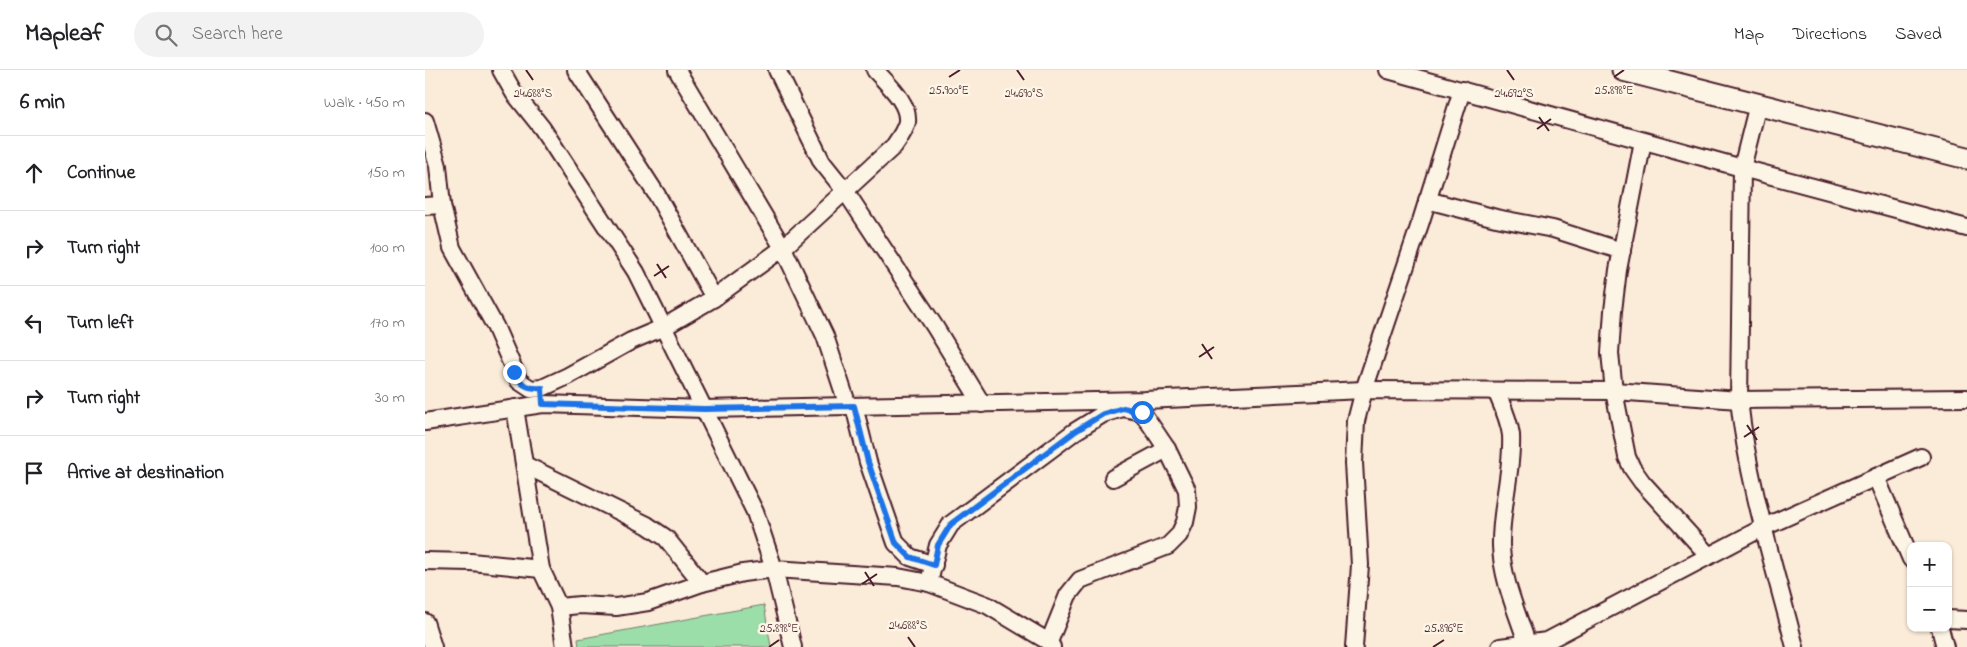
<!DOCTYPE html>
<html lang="en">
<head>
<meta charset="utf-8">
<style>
  :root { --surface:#fff; --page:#f2f2f2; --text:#202124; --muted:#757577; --line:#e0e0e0 }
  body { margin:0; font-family:"Indie Flower",sans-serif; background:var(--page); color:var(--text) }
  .controls { position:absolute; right:15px; bottom:15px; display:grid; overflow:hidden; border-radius:10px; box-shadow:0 1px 4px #0004 }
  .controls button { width:45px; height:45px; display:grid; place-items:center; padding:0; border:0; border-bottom:1px solid var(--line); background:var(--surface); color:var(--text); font:25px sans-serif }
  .stop { position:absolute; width:15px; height:15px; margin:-11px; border:4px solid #1a73e8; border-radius:50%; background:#fff }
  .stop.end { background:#1a73e8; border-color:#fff; box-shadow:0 1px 5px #0008 }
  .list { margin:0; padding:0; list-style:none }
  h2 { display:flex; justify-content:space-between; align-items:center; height:65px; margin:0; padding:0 20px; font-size:21px }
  h2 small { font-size:16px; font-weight:400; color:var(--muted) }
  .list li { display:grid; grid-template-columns:32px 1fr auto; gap:15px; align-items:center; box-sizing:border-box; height:75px; padding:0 20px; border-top:1px solid var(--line) }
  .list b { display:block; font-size:19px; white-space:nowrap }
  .list em { font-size:16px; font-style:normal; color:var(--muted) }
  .icon { flex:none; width:28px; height:28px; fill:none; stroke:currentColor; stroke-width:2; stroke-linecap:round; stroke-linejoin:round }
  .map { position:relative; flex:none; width:1542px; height:577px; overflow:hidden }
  header { display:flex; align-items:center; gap:30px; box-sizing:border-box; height:70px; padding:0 25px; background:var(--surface); border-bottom:1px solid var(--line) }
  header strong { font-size:24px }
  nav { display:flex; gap:28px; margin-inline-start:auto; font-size:18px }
  .search { width:350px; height:45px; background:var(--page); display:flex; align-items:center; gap:12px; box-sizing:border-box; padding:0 18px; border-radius:28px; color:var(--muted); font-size:19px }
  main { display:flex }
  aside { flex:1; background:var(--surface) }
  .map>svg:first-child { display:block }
  .garden { fill:#9cdea9; stroke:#737e6a }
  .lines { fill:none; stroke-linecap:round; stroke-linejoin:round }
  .minor-casing { stroke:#4a1f2b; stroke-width:20 }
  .major-casing { stroke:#4a1f2b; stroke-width:25 }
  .minor { stroke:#fcf5e5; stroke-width:16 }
  .major { stroke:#fcf5e5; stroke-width:21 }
  .route { stroke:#1a73e8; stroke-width:6 }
  .ticks { fill:none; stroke:#4a1f2b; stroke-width:2 }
  .ticks-label { font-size:12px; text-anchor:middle; fill:#4a1f2b; stroke:#fcf5e5; stroke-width:5; stroke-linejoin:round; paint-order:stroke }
</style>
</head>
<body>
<header>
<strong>Mapleaf</strong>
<div class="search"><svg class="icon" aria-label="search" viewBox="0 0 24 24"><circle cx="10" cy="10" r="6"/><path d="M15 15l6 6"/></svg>Search here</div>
<nav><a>Map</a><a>Directions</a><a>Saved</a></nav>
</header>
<main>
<aside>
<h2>6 min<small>Walk · 450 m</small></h2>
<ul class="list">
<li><svg class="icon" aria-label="ahead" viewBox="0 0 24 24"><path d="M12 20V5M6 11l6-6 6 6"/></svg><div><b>Continue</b></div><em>150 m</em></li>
<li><svg class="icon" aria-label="right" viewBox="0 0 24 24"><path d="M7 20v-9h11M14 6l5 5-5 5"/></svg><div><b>Turn right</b></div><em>100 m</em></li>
<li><svg class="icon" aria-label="left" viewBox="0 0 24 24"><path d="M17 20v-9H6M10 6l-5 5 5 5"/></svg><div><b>Turn left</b></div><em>170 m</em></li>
<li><svg class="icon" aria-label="right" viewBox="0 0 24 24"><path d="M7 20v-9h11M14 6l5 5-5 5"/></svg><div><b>Turn right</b></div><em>30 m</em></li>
<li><svg class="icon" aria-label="arrive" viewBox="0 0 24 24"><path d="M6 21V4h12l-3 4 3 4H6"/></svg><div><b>Arrive at destination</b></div></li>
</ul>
</aside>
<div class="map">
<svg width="1542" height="577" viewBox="0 0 1542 577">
  <rect width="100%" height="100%" fill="#fbebd9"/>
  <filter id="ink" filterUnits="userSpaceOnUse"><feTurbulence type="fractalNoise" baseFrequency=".02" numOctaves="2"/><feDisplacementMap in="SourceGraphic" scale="10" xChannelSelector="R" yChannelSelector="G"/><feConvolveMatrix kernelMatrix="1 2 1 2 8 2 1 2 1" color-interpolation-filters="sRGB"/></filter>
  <g filter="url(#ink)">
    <path class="garden" d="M 339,535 L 346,577 L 154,577 L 153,569 Z"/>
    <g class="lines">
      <g class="minor-casing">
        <g id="minor">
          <path d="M 76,0 L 89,23 L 117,58 L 211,202 L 330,442 L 349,499 L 368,577"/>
          <path d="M 151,0 L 232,125 L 289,228"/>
          <path d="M 252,0 L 358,178 L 400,266 L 423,336"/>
          <path d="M 352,0 L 397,92 L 421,122 L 510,257 L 557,334"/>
          <path d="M 963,0 L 1317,98 L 1542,158"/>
          <path d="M 1333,34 L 1317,98 L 1314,330 C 1323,414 1349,495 1370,577"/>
          <path d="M 0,51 L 13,96 L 17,135 L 27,178 L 70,256 L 94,311 L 106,319 L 117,318 L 143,306 L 206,271 L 239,257 L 289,228 L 358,178 L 469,76 C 474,69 480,61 482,52 C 484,32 462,14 450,0"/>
          <path d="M 1218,71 L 1193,200 L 1188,241 L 1185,283 L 1189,321 L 1202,387 L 1207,398 L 1217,412 L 1284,486"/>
          <path d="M 1002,130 L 1071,148 L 1128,159 L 1197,181"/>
          <path d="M 0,136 L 17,135"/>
          <path d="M 1071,321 C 1077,335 1084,349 1086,365 C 1088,401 1075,439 1076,476 C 1077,509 1092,542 1102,573"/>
          <path d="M 429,336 L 443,392 L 471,473 L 485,487 L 509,495"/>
          <path d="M 90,338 L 116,499 L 134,537 L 140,577"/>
          <path d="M 0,352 L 118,334 L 279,339 L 423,336 L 720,330 L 939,320 L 1189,321 L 1314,330 L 1542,328"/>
          <path d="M 100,395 L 222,455 L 241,468 L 277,513"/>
          <path d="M 1451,407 L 1486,489"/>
          <path d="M 688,408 L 742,379"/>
          <path d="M 0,491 L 46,492 L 116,499"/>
          <path d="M 504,513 L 513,475 L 526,454 L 649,362 L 678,344 L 698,338 L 717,342 L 742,379 L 762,420 L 763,437 L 760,452 L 754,465 L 743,476 L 655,510 L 643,525 L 624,572"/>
          <path d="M 134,537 L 155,535 L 191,537 L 223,532 L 277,513 L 318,503 L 349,499 L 473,507 L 504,513 L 562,535 L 624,572 L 627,577"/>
          <path d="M 1523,549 L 1542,550"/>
          <path d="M 0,552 L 8,577"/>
          <path d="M 1515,558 L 1520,577"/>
          <path d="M 929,577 L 935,495 L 929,393 L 931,351 L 939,320 L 996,151 L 1037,20"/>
          <path d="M 1075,577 L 1122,571 L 1339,457 L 1496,387"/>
        </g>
      </g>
      <g class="major-casing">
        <path id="major" d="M 1198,0 L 1542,88"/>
      </g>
      <use href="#minor" class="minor"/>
      <use href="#major" class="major"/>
    </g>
  </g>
  <g class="lines" filter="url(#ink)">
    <path class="route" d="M 89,302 C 96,315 102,319 117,318 L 118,334 L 279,339 L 429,336 L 443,392 L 471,473 L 485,487 L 509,495 L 513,475 L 526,454 L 649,362 L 678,344 L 698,338 L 717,342"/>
  </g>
  <path class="ticks" d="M 101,0 L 108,10M 592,0 L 599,10M 1082,0 L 1089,10M 524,7 L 535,0M 1189,7 L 1199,0M 1114,47 L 1124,61M 1112,59 L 1126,49M 232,194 L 241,208M 229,206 L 244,196M 777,274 L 787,289M 774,287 L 789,277M 1322,355 L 1332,370M 1319,367 L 1334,357M 440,502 L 449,516M 437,514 L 452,504M 483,567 L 490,577M 344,577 L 354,570M 1008,577 L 1019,570"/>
  <g class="ticks-label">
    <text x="524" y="24">25.900°E</text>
    <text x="1189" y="24">25.898°E</text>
    <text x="108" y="27">24.688°S</text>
    <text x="599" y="27">24.690°S</text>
    <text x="1089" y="27">24.692°S</text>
    <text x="483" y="559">24.688°S</text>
    <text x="354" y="562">25.898°E</text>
    <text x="1019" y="562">25.896°E</text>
  </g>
</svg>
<div class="controls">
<button>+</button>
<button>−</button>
</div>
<div class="stop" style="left:717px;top:342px"></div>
<div class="stop end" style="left:89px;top:302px"></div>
</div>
</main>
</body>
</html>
